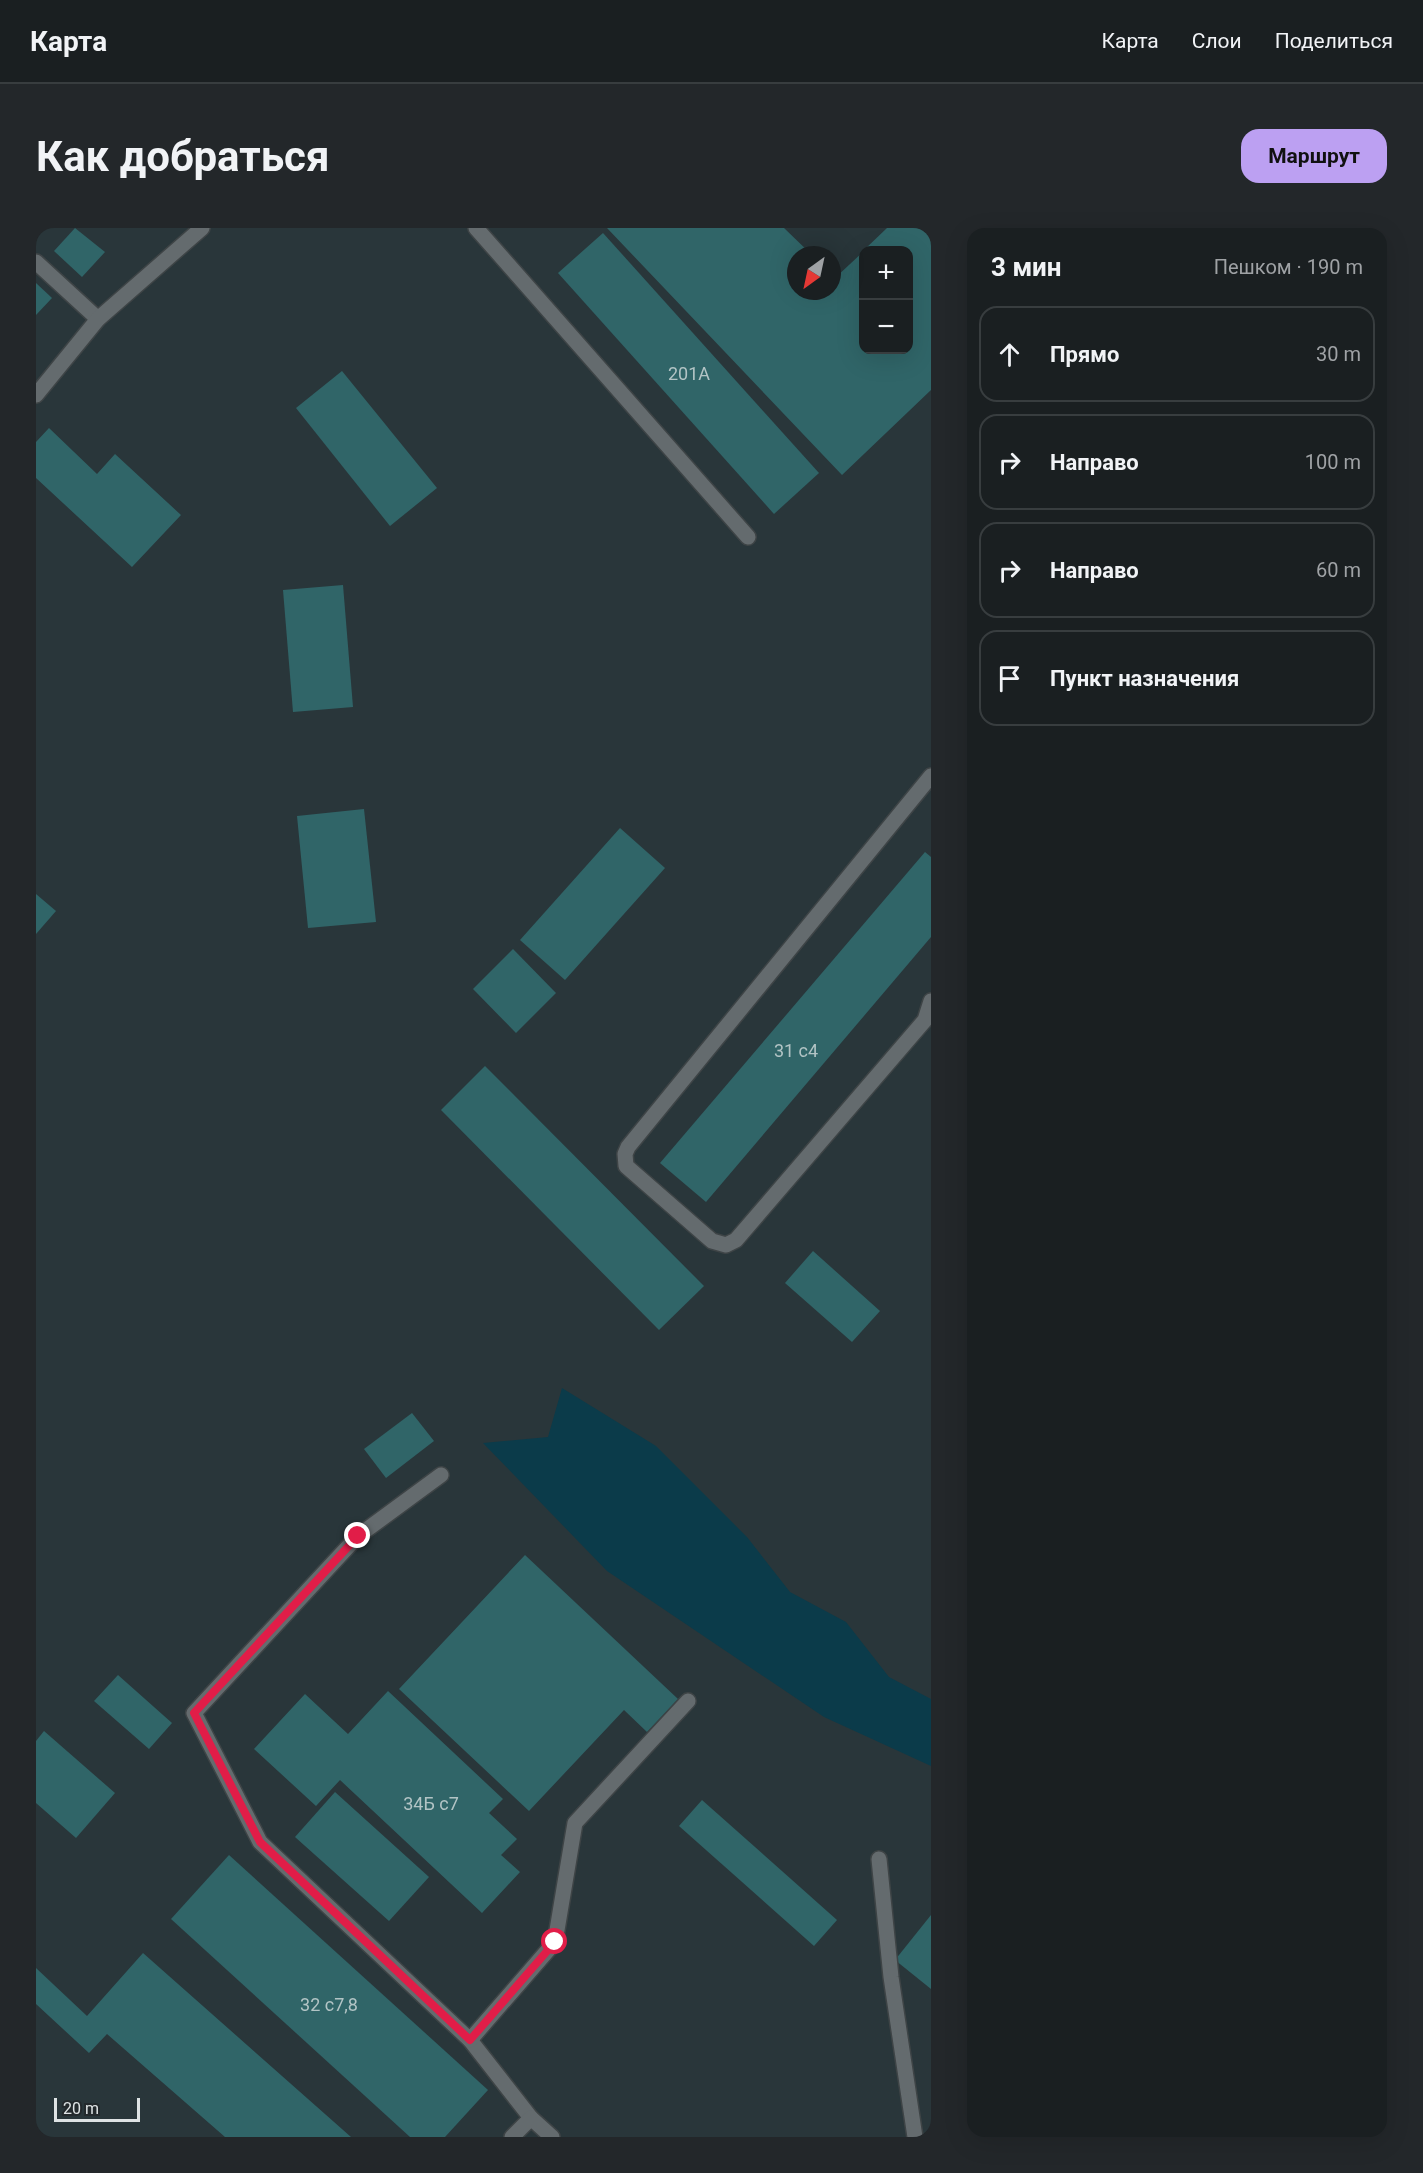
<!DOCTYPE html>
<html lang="ru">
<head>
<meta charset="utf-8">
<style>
  :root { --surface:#1a1f21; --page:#23272a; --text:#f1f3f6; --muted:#9fa2a5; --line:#383d3f; --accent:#bca0f2 }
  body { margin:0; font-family:Roboto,sans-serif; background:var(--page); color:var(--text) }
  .controls { position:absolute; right:18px; top:18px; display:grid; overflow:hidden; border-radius:12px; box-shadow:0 6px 24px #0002 }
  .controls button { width:54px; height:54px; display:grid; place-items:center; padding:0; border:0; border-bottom:2px solid var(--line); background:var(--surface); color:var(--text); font:30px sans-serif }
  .compass { position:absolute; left:751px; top:18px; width:54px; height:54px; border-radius:50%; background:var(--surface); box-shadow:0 6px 24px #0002; rotate:213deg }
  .scale { position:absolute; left:18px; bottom:15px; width:86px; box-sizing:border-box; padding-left:6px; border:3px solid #dee3e4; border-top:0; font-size:16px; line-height:21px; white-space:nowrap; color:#dee3e4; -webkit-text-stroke:4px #23292c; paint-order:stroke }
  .stop { position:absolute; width:18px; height:18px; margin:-14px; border:4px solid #e11d48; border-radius:50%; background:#fff }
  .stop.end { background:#e11d48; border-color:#fff; box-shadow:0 2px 6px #0008 }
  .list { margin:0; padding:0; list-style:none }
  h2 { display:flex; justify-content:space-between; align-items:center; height:78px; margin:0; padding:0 24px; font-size:26px }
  h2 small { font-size:20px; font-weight:400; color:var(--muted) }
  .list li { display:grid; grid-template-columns:39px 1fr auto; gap:18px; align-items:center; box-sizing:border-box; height:96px; margin:0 12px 12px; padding:0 12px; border:2px solid var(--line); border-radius:18px }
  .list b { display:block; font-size:22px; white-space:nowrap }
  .list em { font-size:20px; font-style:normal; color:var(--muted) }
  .icon { flex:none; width:33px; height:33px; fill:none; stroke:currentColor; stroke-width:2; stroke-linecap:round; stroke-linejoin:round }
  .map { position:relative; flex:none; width:895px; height:1909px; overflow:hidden; border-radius:18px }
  header { display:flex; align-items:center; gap:36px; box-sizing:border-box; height:84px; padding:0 30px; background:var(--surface); border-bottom:2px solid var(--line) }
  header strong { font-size:28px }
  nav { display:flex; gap:33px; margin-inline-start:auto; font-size:21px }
  .intro { display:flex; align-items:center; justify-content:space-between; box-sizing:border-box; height:144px; padding:0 36px }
  h1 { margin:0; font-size:42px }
  .button { padding:15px 27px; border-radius:18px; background:var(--accent); color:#111; font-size:21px; font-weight:700 }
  main { display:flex; gap:36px; padding:0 36px }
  aside { flex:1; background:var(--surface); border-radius:18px; box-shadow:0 6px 24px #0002 }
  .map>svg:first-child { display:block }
  .built { fill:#29363a; fill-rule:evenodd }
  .green { fill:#0b3b4a }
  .building { fill:#306568 }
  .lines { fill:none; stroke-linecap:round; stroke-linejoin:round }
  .minor-casing { stroke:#3e4446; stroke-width:18 }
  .minor { stroke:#646b6e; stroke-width:15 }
  .route { stroke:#e11d48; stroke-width:8 }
  .labels { text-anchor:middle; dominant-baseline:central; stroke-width:6; stroke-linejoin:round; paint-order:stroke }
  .number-label { font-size:18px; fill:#b2c4c5 }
</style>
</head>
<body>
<header>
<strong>Карта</strong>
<nav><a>Карта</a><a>Слои</a><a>Поделиться</a></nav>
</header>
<div class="intro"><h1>Как добраться</h1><a class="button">Маршрут</a></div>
<main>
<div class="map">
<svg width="895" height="1909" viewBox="0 0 895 1909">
  <rect width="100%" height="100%" fill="#23292c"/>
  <path class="built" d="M 0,0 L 895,0 L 895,1909 L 0,1909 ZM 828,22 L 872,22 L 872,122 L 828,122 ZM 760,27 L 796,27 L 796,63 L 760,63 Z"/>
  <path class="green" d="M 526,1160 L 620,1218 L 711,1309 L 754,1364 L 810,1394 L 853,1449 L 895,1471 L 895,1538 L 788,1489 L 571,1343 L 447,1215 L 512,1209 Z"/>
  <g class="building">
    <path d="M 39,0 L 69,24 L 46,49 L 18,23 Z"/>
    <path d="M 571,0 L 748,0 L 776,27 L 760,27 L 760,63 L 796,63 L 796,47 L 799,50 L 828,23 L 828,122 L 872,122 L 872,22 L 828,22 L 851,0 L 895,0 L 895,162 L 806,247 Z"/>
    <path d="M 567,5 L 783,245 L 738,286 L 522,45 Z"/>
    <path d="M 0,55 L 16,70 L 0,87 Z"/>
    <path d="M 306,143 L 401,260 L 354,298 L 260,180 Z"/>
    <path d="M 13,200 L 61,246 L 79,226 L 145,287 L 96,339 L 0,250 L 0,214 Z"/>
    <path d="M 307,357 L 317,479 L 257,484 L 247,362 Z"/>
    <path d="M 328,581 L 340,694 L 272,700 L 261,588 Z"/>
    <path d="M 584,600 L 629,640 L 529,752 L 484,712 Z"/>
    <path d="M 889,624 L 895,629 L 895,709 L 670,974 L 624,935 Z"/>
    <path d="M 0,666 L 20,683 L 0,706 Z"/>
    <path d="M 477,721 L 520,765 L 480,805 L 437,761 Z"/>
    <path d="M 449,838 L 668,1058 L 623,1102 L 405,882 Z"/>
    <path d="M 777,1023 L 844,1083 L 816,1114 L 749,1055 Z"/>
    <path d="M 376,1185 L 398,1213 L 350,1250 L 328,1221 Z"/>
    <path d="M 489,1327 L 642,1471 L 611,1504 L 588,1482 L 493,1583 L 363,1461 Z"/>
    <path d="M 82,1447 L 136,1495 L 113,1521 L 58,1473 Z"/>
    <path d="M 352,1463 L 467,1571 L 453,1585 L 481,1611 L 465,1627 L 484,1644 L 446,1685 L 304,1552 L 280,1578 L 218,1521 L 269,1466 L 312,1506 Z"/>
    <path d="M 8,1503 L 79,1565 L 40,1610 L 0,1575 L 0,1513 Z"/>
    <path d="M 299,1564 L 393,1649 L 353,1693 L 259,1609 Z"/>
    <path d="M 666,1572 L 801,1692 L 778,1718 L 643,1598 Z"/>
    <path d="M 193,1627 L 452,1862 L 409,1909 L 374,1909 L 135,1691 Z"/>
    <path d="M 895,1687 L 895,1761 L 859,1732 Z"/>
    <path d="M 107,1725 L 315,1909 L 189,1909 L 71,1806 L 53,1825 L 0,1776 L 0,1740 L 51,1788 Z"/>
  </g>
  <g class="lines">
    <g class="minor-casing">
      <g id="minor">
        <path d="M 440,0 L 712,309"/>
        <path d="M 0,34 L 62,91"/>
        <path d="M 0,167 L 62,91 L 166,0"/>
        <path d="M 895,548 L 592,919 L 589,926 L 590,938 L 676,1013 L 690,1017 L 700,1012 L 889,792 L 895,773"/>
        <path d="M 405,1247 L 322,1308 L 158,1485 L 224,1614 L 434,1812 L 495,1890"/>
        <path d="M 843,1631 L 855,1749 L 879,1909"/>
        <path d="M 434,1812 L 519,1714 L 539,1595 L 652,1473"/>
        <path d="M 476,1909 L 495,1890 L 516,1909"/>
      </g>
    </g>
    <use href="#minor" class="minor"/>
  </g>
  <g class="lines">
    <path class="route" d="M 322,1308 L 158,1485 L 224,1614 L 434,1812 L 519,1714"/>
  </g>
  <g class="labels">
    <g class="number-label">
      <text x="653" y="145">201А</text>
      <text x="760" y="822">31 с4</text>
      <text x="395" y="1575">34Б с7</text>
      <text x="293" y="1776">32 с7,8</text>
    </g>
  </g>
</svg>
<div class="controls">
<button>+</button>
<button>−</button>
</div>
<svg class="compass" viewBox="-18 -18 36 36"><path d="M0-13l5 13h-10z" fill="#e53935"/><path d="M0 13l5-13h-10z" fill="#9fa2a5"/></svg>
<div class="scale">20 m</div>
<div class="stop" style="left:519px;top:1714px"></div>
<div class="stop end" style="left:322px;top:1308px"></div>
</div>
<aside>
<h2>3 мин<small>Пешком · 190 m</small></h2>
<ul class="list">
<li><svg class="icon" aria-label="ahead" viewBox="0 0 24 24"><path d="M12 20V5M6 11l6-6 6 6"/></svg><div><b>Прямо</b></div><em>30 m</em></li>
<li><svg class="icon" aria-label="right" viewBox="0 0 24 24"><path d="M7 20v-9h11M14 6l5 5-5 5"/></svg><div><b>Направо</b></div><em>100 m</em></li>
<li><svg class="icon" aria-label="right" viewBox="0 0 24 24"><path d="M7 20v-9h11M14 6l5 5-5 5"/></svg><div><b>Направо</b></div><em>60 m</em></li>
<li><svg class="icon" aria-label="arrive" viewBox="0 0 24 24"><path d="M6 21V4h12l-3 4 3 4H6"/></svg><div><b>Пункт назначения</b></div></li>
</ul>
</aside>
</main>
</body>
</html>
